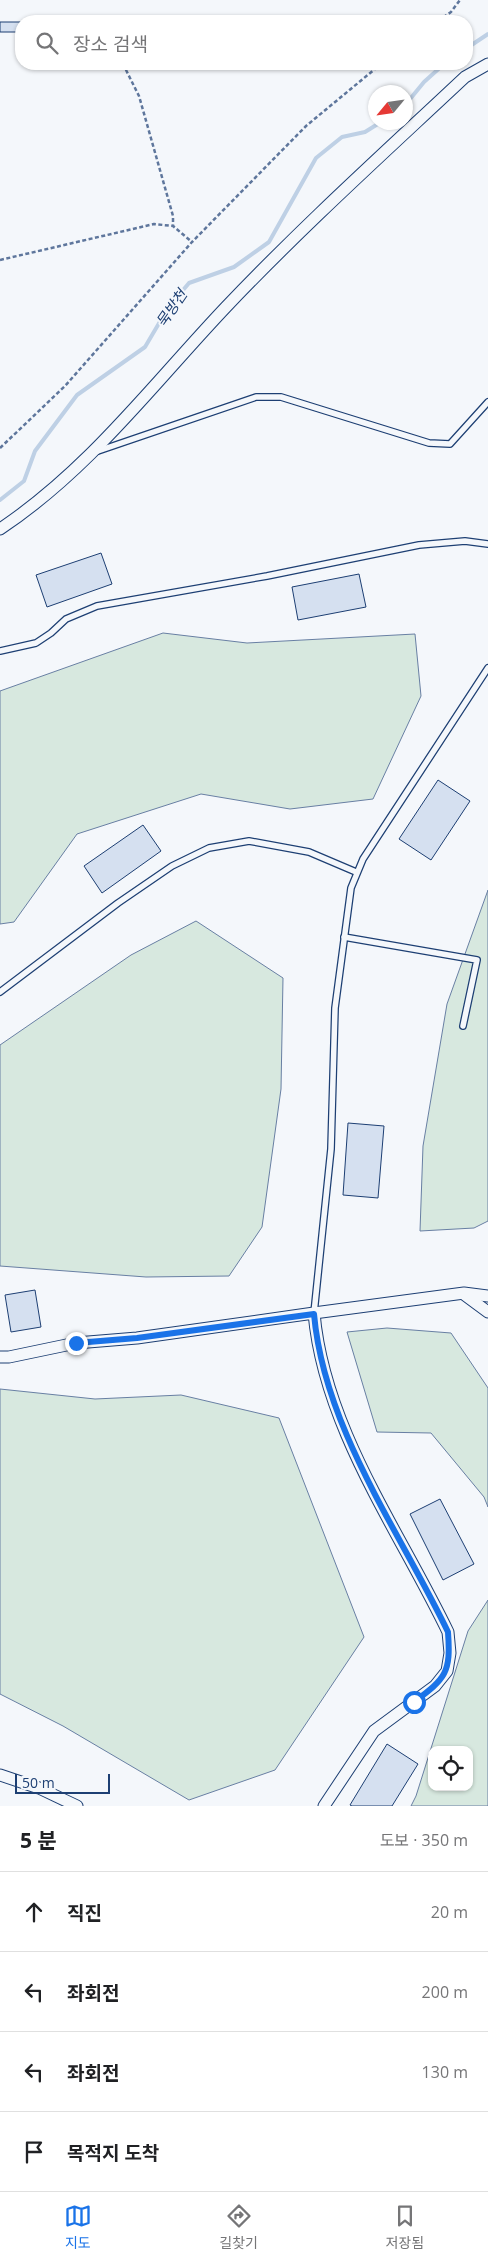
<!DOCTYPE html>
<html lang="ko">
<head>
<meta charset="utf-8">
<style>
  :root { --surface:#fff; --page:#f2f2f2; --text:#202124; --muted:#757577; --line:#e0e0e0; --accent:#1a73e8 }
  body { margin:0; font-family:"Open Sans","Noto Sans KR",sans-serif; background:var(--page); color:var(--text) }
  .controls { position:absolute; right:15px; bottom:15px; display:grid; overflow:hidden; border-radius:10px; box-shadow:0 1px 4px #0004 }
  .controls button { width:45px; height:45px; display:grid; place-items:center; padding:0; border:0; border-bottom:1px solid var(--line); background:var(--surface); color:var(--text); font:25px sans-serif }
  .compass { position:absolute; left:368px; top:85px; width:45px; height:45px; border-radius:50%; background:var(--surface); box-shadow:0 1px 4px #0004; rotate:241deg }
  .scale { position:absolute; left:15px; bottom:12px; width:95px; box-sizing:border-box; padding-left:5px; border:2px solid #1d3f73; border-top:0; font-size:14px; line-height:18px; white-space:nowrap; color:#1d3f73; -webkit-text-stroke:4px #f4f7fb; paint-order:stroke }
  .stop { position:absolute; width:15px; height:15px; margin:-11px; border:4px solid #1a73e8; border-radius:50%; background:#fff }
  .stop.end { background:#1a73e8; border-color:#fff; box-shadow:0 1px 5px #0008 }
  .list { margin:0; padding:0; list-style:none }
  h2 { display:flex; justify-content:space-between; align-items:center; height:65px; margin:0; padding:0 20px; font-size:21px }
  h2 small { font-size:16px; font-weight:400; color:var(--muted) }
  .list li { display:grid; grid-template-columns:32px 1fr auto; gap:15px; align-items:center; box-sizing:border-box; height:80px; padding:0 20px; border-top:1px solid var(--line) }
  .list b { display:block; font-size:19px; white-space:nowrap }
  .list em { font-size:16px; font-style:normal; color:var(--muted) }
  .icon { flex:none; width:28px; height:28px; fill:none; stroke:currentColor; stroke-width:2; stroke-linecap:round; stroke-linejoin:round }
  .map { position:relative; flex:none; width:488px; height:1806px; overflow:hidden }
  .search { position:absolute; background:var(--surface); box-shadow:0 1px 4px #0004; left:15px; right:15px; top:15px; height:55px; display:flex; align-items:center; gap:12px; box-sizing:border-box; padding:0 18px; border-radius:20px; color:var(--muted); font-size:19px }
  .sheet { height:385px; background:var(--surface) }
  nav { display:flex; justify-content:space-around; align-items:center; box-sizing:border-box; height:70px; border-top:1px solid var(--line); background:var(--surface); font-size:14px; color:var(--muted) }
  nav a { display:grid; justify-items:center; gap:2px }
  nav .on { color:var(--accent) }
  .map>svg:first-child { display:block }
  .green { fill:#d7e8df; stroke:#687fa3; fill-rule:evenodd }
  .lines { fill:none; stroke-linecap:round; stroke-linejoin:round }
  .stream { stroke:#bed0e5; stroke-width:4 }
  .building { fill:#d5e0f0; stroke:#1d3f73 }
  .service-casing { stroke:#1d3f73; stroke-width:8 }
  .minor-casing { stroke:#1d3f73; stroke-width:13 }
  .path { stroke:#5e769c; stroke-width:2.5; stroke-dasharray:4 2.5; stroke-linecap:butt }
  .service { stroke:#f4f7fb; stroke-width:5.5 }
  .minor { stroke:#f4f7fb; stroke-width:11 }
  .route { stroke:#1a73e8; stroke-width:6 }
  .labels { text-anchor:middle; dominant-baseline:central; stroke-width:4; stroke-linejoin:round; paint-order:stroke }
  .water-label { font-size:15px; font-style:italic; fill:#1d3f73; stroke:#f4f7fb }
</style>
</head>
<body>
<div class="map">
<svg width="488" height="1806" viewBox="0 0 488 1806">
  <rect width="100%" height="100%" fill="#f4f7fb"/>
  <g class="green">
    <path d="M 163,633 L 247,643 L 415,634 L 421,696 L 373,799 L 290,809 L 201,794 L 77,834 L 14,922 L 0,924 L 0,691 Z"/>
    <path d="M 488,890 L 488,1221 L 474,1228 L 420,1231 L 423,1146 L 447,1004 Z"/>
    <path d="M 196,921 L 283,978 L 281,1089 L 262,1227 L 229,1276 L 146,1277 L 0,1266 L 0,1045 L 131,955 Z"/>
    <path d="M 387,1328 L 451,1333 L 488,1388 L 488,1507 L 484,1497 L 431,1433 L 377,1432 L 347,1332 Z"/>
    <path d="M 0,1389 L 95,1399 L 181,1395 L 279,1418 L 364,1637 L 275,1770 L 189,1800 L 63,1726 L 0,1694 Z"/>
    <path d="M 488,1600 L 488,1806 L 411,1806 L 416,1796 L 468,1631 ZM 432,1750 L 469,1750 L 469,1787 L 432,1787 Z"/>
  </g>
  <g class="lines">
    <g class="stream">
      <path d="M 467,48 L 488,34"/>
      <path d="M 406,104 L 424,82 L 444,64"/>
      <path d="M 0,500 L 24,481 L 35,451 L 77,395 L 145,347 L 168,308 L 189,283 L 234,267 L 269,242 L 316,158 L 342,137 L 365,132 L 381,122"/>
    </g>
  </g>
  <g class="building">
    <rect x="0" y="22" width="21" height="10"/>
    <path d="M 101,553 L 112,584 L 47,607 L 36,575 Z"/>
    <path d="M 359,574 L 366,607 L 298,620 L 292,587 Z"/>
    <path d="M 438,780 L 470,801 L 431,860 L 399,839 Z"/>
    <path d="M 143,825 L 161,851 L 102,893 L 84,866 Z"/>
    <path d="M 348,1123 L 384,1126 L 378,1198 L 343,1195 Z"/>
    <path d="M 35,1290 L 41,1327 L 11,1332 L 5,1295 Z"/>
    <path d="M 440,1499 L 474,1564 L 443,1580 L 410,1514 Z"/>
    <path d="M 387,1744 L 418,1764 L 392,1806 L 352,1806 L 350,1805 Z"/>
  </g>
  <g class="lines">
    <g class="service-casing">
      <g id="service">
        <path d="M 98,451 L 256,397 L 281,397 L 429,443 L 450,444 L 488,402"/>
        <path d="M 0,651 L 36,643 L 51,633 L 66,619 L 97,606 L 267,576 L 419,545 L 465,541 L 488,544"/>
        <path d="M 344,937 L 477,960 L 463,1026"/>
        <path d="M 0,992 L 118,903 L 172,866 L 209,848 L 249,841 L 309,852 L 356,872"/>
        <path d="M 314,1313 L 331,1149 L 335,1008 L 351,888 L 363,859 L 488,668"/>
      </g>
    </g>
    <g class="minor-casing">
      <g id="minor">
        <path d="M 0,529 C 89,470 153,384 226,307 C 302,227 384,153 465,77 L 488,64"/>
        <path d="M 465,1295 L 488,1312"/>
        <path d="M 314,1313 L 464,1293 L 488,1296"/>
        <path d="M 0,1357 L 9,1357 L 76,1343 L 137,1338 L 314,1313 C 324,1428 399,1530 448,1632 L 450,1653 L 447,1671 L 435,1686 L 374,1731 L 324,1806"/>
        <path d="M 0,1775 L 39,1788 L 77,1806"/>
      </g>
    </g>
    <g class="path">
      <path d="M 438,21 L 451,12 L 460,0"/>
      <path d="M 123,64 L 139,96 L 173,216 L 173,226"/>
      <path d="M 0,260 L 154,224 L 173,226 L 192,242"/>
      <path d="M 0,448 L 65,386 L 192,242 L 306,126 L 381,64"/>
    </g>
    <use href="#service" class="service"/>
    <use href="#minor" class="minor"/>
  </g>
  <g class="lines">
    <path class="route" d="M 76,1343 L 137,1338 L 314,1314 C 324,1428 399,1530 448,1632 C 451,1673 446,1678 414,1702"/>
  </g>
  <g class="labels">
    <g class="water-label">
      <text transform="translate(171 308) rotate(-55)">묵방천</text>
    </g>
  </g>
</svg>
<div class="controls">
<button><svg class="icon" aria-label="locate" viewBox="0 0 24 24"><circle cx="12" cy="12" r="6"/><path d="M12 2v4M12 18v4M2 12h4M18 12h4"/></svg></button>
</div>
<svg class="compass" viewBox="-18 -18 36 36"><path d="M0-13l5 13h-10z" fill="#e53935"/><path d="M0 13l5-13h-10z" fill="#757577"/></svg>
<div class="scale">50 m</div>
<div class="stop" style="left:414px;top:1702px"></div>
<div class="stop end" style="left:76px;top:1343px"></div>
<div class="search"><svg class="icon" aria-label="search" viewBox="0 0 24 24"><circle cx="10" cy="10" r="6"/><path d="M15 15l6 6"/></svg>장소 검색</div>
</div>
<section class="sheet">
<h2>5 분<small>도보 · 350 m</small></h2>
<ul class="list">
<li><svg class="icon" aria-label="ahead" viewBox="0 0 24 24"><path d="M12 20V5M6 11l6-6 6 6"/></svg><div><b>직진</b></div><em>20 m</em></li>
<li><svg class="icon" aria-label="left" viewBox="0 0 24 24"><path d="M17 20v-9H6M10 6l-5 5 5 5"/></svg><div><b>좌회전</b></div><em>200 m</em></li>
<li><svg class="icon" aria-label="left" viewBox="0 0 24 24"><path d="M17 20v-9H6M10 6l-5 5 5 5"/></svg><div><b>좌회전</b></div><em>130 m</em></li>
<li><svg class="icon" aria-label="arrive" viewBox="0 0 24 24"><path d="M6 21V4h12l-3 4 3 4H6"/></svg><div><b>목적지 도착</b></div></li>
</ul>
</section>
<nav>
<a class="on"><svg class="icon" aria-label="map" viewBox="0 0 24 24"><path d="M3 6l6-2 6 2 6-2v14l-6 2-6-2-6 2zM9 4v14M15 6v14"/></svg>지도</a>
<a><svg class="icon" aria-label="directions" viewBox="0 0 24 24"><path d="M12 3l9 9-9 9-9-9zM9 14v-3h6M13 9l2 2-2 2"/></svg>길찾기</a>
<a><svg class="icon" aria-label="saved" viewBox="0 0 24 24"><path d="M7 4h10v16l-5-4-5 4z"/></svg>저장됨</a>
</nav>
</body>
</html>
